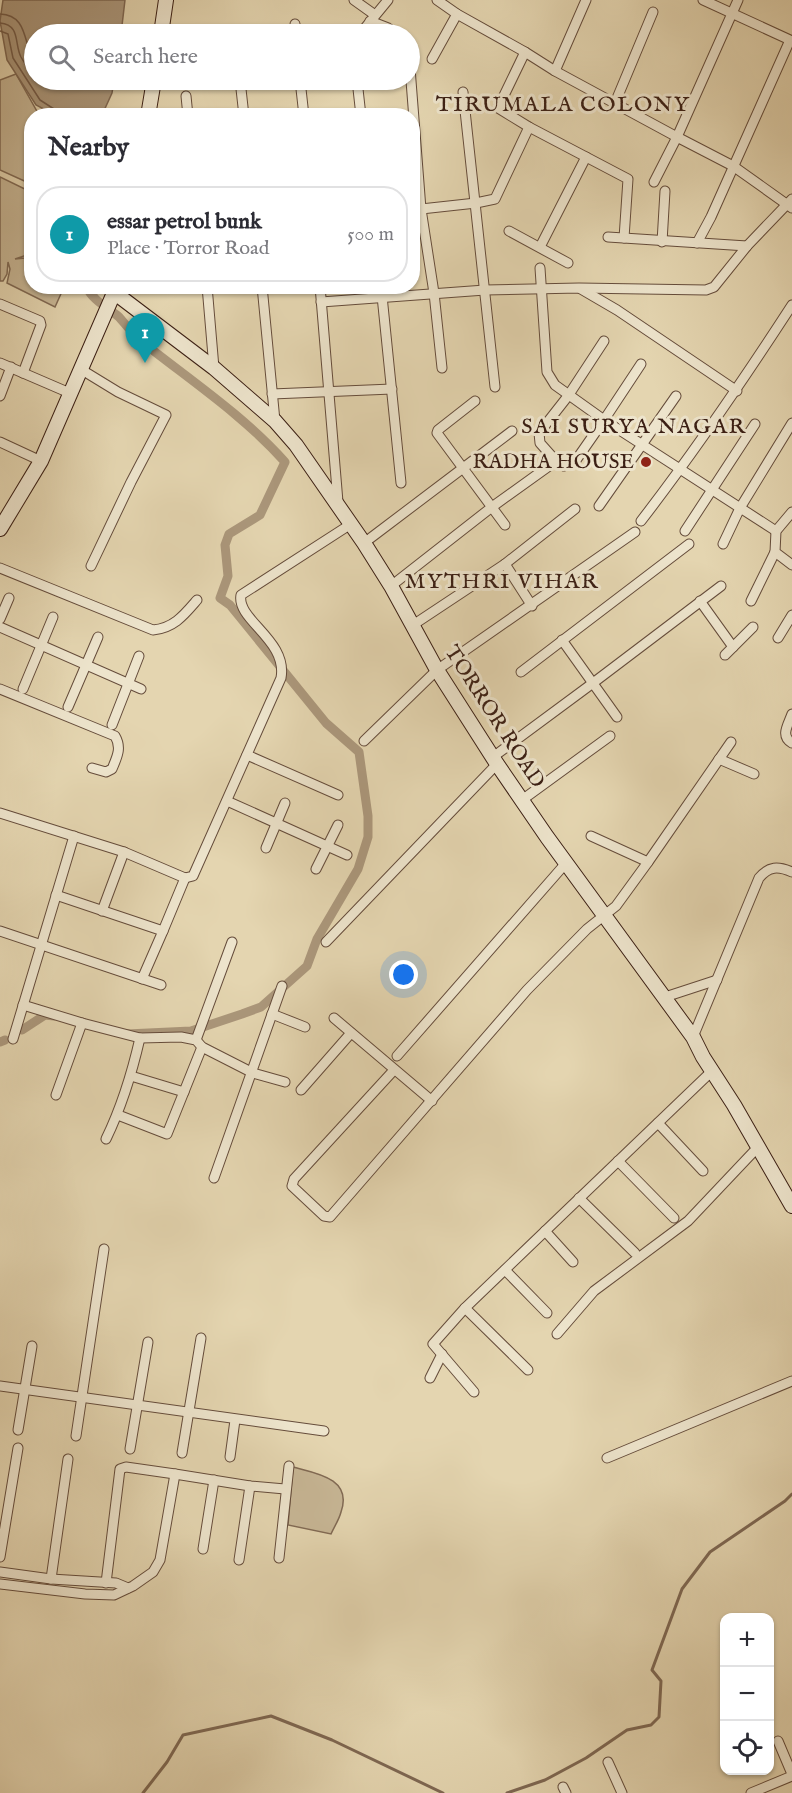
<!DOCTYPE html>
<html lang="en">
<head>
<meta charset="utf-8">
<style>
  :root { --surface:#fff; --page:#f7f7f7; --text:#2b2b33; --muted:#7c7c81; --line:#e1e1e2; --accent:#0f766e }
  body { margin:0; font-family:"IM FELL English",serif; background:var(--page); color:var(--text) }
  .controls { position:absolute; right:18px; bottom:18px; display:grid; overflow:hidden; border-radius:12px; box-shadow:0 2px 4px #0004 }
  .controls button { width:54px; height:54px; display:grid; place-items:center; padding:0; border:0; border-bottom:2px solid var(--line); background:var(--surface); color:var(--text); font:30px sans-serif }
  .you { position:absolute; left:404px; top:975px; width:21px; height:21px; margin:-15px; border:4px solid #fff; border-radius:50%; background:#1a73e8; box-shadow:0 0 0 9px #1a73e833 }
  .badge { display:grid; place-items:center; width:39px; height:39px; border-radius:50%; background:var(--accent); color:#fff; font-size:20px; font-weight:700 }
  .pin { position:absolute; translate:-50% -50px; filter:drop-shadow(0 2px 3px #0008) }
  .pin::after { content:''; position:absolute; top:32px; width:21px; height:18px; background:inherit; clip-path:polygon(0 0,100% 0,50% 100%) }
  .list { margin:0; padding:0; list-style:none }
  h2 { display:flex; justify-content:space-between; align-items:center; height:78px; margin:0; padding:0 24px; font-size:26px }
  h2 small { font-size:20px; font-weight:400; color:var(--muted) }
  .list li { display:grid; grid-template-columns:39px 1fr auto; gap:18px; align-items:center; box-sizing:border-box; height:96px; margin:0 12px 12px; padding:0 12px; border:2px solid var(--line); border-radius:24px }
  .list b { display:block; font-size:22px; white-space:nowrap }
  .list p { margin:0; font-size:20px; white-space:nowrap; color:var(--muted) }
  .list em { font-size:20px; font-style:normal; color:var(--muted) }
  .icon { flex:none; width:33px; height:33px; fill:none; stroke:currentColor; stroke-width:2; stroke-linecap:round; stroke-linejoin:round }
  .map { position:relative; flex:none; width:792px; height:1793px; overflow:hidden }
  .search { position:absolute; background:var(--surface); box-shadow:0 2px 4px #0004; left:24px; top:24px; width:396px; height:66px; display:flex; align-items:center; gap:15px; box-sizing:border-box; padding:0 21px; border-radius:33px; color:var(--muted); font-size:22px }
  .panel { position:absolute; background:var(--surface); box-shadow:0 2px 4px #0004; left:24px; top:108px; width:396px; height:186px; border-radius:24px }
  .map>svg:first-child { display:block }
  .green { fill:#c7b695; stroke:#816a54; stroke-width:1.5 }
  .water { fill:#ab977b; stroke:#7e6752; stroke-width:1.5 }
  .lines { fill:none; stroke-linecap:round; stroke-linejoin:round }
  .shore { stroke:#735b48; stroke-width:1.5 }
  .stream { stroke:#7e6752; stroke-width:3 }
  .canal { stroke:#ab977b; stroke-width:9 }
  .street-casing { stroke:#654c3b; stroke-width:11 }
  .secondary-casing { stroke:#3b1f14; stroke-width:16 }
  .street { stroke:#ede4cc; stroke-width:9 }
  .secondary { stroke:#ede4cc; stroke-width:14 }
  .poi-dot { fill:#8f2418; stroke:#ede4cc; stroke-width:2 }
  .labels { text-anchor:middle; dominant-baseline:central; stroke-width:6; stroke-linejoin:round; paint-order:stroke }
  .poi-label { font-size:21px; fill:#3b1f14; stroke:#ede4cc; text-anchor:end }
  .street-label { font-size:21px; fill:#3b1f14; stroke:#ede4cc }
  .neighbourhood-label { font-size:22px; letter-spacing:1.5px; fill:#3b1f14; stroke:#ede4cc }
</style>
</head>
<body>
<div class="map">
<svg width="792" height="1793" viewBox="0 0 792 1793">
  <rect width="100%" height="100%" fill="#e4d5b0"/>
  <filter id="stains"><feTurbulence type="fractalNoise" baseFrequency=".00333" numOctaves="4"/><feColorMatrix values="0 0 0 0 .2 0 0 0 0 .09 0 0 0 0 .02 0 0 0 .5 -.17"/></filter>
  <radialGradient id="worn" r=".72"><stop offset=".6" stop-color="#630" stop-opacity="0"/><stop offset="1" stop-color="#630" stop-opacity=".3"/></radialGradient>
  <g class="green">
    <path d="M 16,74 L 39,115 L 32,116 L 31,184 L 0,170 L 0,80 Z"/>
    <path d="M 0,177 L 31,192 L 31,247 L 27,255 L 15,259 L 25,258 L 31,254 L 32,286 L 64,287 L 55,307 L 7,283 L 10,269 L 8,262 L 7,274 L 3,281 L 0,281 Z"/>
    <path d="M 293,1467 C 315,1473 353,1478 341,1512 C 339,1520 334,1527 331,1534 L 288,1525 Z"/>
  </g>
  <path class="water" d="M 3,0 L 125,0 L 121,34 L 34,34 L 34,80 L 114,80 L 112,93 L 102,115 L 55,115 L 36,105 L 7,60 L 0,21 Z"/>
  <g class="lines">
    <g class="shore">
      <path d="M 0,14 C 28,15 23,43 34,61"/>
      <path d="M 0,23 C 21,25 14,44 21,57 C 25,64 30,71 34,78"/>
      <path d="M 0,31 L 8,34 L 13,58 L 40,100 L 54,109 L 56,116"/>
    </g>
    <g class="stream">
      <path d="M 143,1793 L 167,1762 L 183,1735 L 271,1716 L 332,1740 L 443,1793"/>
      <path d="M 507,1793 L 545,1780 L 586,1758 L 627,1730 L 651,1725 L 659,1717 L 661,1681 L 652,1670 L 682,1589 L 710,1552 L 785,1501 L 792,1494"/>
    </g>
    <g class="canal">
      <path d="M 86,286 C 93,301 107,307 119,317 C 126,325 133,334 141,341 C 190,380 243,415 285,462 L 260,515 L 229,534 L 225,545 L 228,576 L 220,598 L 230,605 L 326,723 L 359,752 L 368,816 L 368,837 L 358,869 L 317,939 L 307,966 L 261,1007 L 242,1014 L 191,1031 L 127,1034"/>
      <path d="M 22,1030 L 45,1015 L 54,1016"/>
      <path d="M 0,1042 L 5,1040"/>
    </g>
    <g class="street-casing">
      <g id="street">
        <path d="M 354,0 L 375,15"/>
        <path d="M 437,0 L 457,14 L 525,52 L 555,71 L 677,137 L 738,0"/>
        <path d="M 370,21 L 388,28 L 397,34"/>
        <path d="M 295,24 L 296,34"/>
        <path d="M 360,34 L 388,0"/>
        <path d="M 525,52 L 498,108 L 529,127 L 628,179 L 624,238"/>
        <path d="M 432,59 L 457,14"/>
        <path d="M 410,68 L 421,209 L 434,293 L 442,368"/>
        <path d="M 555,71 L 586,0"/>
        <path d="M 240,80 L 244,116"/>
        <path d="M 300,80 L 304,116"/>
        <path d="M 357,80 L 361,116"/>
        <path d="M 463,92 L 495,387"/>
        <path d="M 186,96 L 188,116"/>
        <path d="M 615,103 L 653,12"/>
        <path d="M 654,182 L 677,137 L 733,166 L 792,208"/>
        <path d="M 412,210 L 476,203 L 495,199 L 529,127"/>
        <path d="M 509,231 L 568,263"/>
        <path d="M 608,237 L 747,246"/>
        <path d="M 662,242 L 665,191"/>
        <path d="M 697,243 L 711,217 L 790,40 L 703,0"/>
        <path d="M 540,247 L 586,157"/>
        <path d="M 540,268 L 547,372 L 555,385 L 604,420 L 641,364"/>
        <path d="M 207,286 L 214,368"/>
        <path d="M 262,286 L 275,421"/>
        <path d="M 320,286 L 338,502"/>
        <path d="M 381,286 L 401,483"/>
        <path d="M 581,289 L 617,310 L 737,391"/>
        <path d="M 321,302 L 485,290 L 579,288 L 706,290 L 714,287 L 747,246 L 792,199"/>
        <path d="M 0,304 L 40,321 L 41,325 L 23,373"/>
        <path d="M 0,363 L 72,394"/>
        <path d="M 82,370 L 118,392 L 166,415 L 131,482 L 91,566"/>
        <path d="M 272,394 L 392,389"/>
        <path d="M 0,396 L 11,367"/>
        <path d="M 475,401 L 438,430 L 437,433 L 505,525"/>
        <path d="M 0,442 L 41,461"/>
        <path d="M 556,461 L 540,443 L 539,433 L 568,396 L 604,341"/>
        <path d="M 599,506 L 676,396"/>
        <path d="M 792,512 L 776,531 L 775,552 L 792,565"/>
        <path d="M 641,521 C 695,451 744,379 792,305"/>
        <path d="M 685,531 L 755,424"/>
        <path d="M 364,543 L 512,431"/>
        <path d="M 723,544 L 740,508 L 792,423"/>
        <path d="M 505,564 L 532,606"/>
        <path d="M 0,568 L 153,630 C 174,628 184,615 197,600"/>
        <path d="M 391,586 L 492,507 L 556,461 L 564,466 L 574,463 L 604,420 L 776,531"/>
        <path d="M 700,601 L 733,647"/>
        <path d="M 751,601 L 775,552"/>
        <path d="M 0,619 L 9,598"/>
        <path d="M 413,625 L 505,564 L 575,509"/>
        <path d="M 0,627 L 141,689"/>
        <path d="M 778,638 L 792,615"/>
        <path d="M 562,640 L 617,717"/>
        <path d="M 725,655 L 753,627"/>
        <path d="M 521,672 L 689,544"/>
        <path d="M 0,689 L 115,736 C 122,748 117,757 112,769 L 106,772 L 92,768"/>
        <path d="M 23,689 L 53,617"/>
        <path d="M 68,707 L 98,637"/>
        <path d="M 792,714 C 788,725 780,736 792,743"/>
        <path d="M 112,725 L 139,656"/>
        <path d="M 364,741 L 437,670 L 635,532"/>
        <path d="M 247,755 L 338,795"/>
        <path d="M 493,757 L 593,683 L 721,586"/>
        <path d="M 719,759 L 754,774"/>
        <path d="M 522,800 L 610,736"/>
        <path d="M 227,801 L 347,855"/>
        <path d="M 0,813 L 124,852 L 185,878 L 193,876 L 281,678 C 288,640 236,620 241,595 L 351,524"/>
        <path d="M 591,836 L 648,862"/>
        <path d="M 266,848 L 285,803"/>
        <path d="M 316,869 L 338,825"/>
        <path d="M 56,895 L 163,931 L 142,979"/>
        <path d="M 102,911 L 124,852"/>
        <path d="M 0,931 L 161,985"/>
        <path d="M 163,931 L 185,878"/>
        <path d="M 326,942 L 497,764"/>
        <path d="M 665,997 L 717,980"/>
        <path d="M 23,1005 L 82,1023 L 140,1038 L 181,1037 L 196,1040 L 202,1047 L 253,1073 L 285,1082"/>
        <path d="M 272,1014 L 305,1027"/>
        <path d="M 334,1018 L 432,1101"/>
        <path d="M 693,1037 L 759,878 C 769,866 778,866 792,872"/>
        <path d="M 13,1039 L 74,836"/>
        <path d="M 196,1040 L 232,942"/>
        <path d="M 397,1056 L 566,863"/>
        <path d="M 394,1070 L 294,1179 L 292,1186 L 324,1216 L 330,1217 L 527,990 L 587,929 L 616,906 L 648,862 L 731,742"/>
        <path d="M 131,1076 L 184,1092"/>
        <path d="M 301,1090 L 351,1033"/>
        <path d="M 56,1095 L 82,1023"/>
        <path d="M 118,1115 L 167,1134 L 202,1047"/>
        <path d="M 658,1123 L 703,1171"/>
        <path d="M 106,1139 C 122,1106 132,1073 140,1038"/>
        <path d="M 618,1161 L 674,1218"/>
        <path d="M 214,1178 L 282,986"/>
        <path d="M 579,1198 L 635,1253"/>
        <path d="M 545,1231 L 573,1262"/>
        <path d="M 505,1270 L 547,1313"/>
        <path d="M 465,1308 L 528,1370"/>
        <path d="M 557,1334 L 594,1291 L 688,1221 L 758,1147"/>
        <path d="M 430,1378 L 442,1354"/>
        <path d="M 0,1386 L 324,1431"/>
        <path d="M 474,1392 L 433,1344 L 465,1308 L 712,1071"/>
        <path d="M 18,1430 L 32,1346"/>
        <path d="M 76,1436 L 104,1249"/>
        <path d="M 130,1449 L 148,1342"/>
        <path d="M 182,1453 L 201,1338"/>
        <path d="M 230,1457 L 235,1420"/>
        <path d="M 607,1458 L 792,1381"/>
        <path d="M 203,1549 L 214,1480"/>
        <path d="M 0,1557 L 18,1448"/>
        <path d="M 279,1558 L 289,1466"/>
        <path d="M 239,1560 L 250,1486"/>
        <path d="M 0,1572 L 51,1579 L 116,1583 L 128,1588"/>
        <path d="M 51,1579 L 68,1459"/>
        <path d="M 106,1583 L 120,1469 L 126,1467 L 175,1474"/>
        <path d="M 0,1584 L 85,1594 L 114,1595 L 133,1586 L 153,1572 L 160,1560 L 175,1474 L 250,1486 L 285,1489"/>
        <path d="M 778,1741 L 792,1774"/>
        <path d="M 608,1762 L 622,1793"/>
        <path d="M 563,1787 L 566,1793"/>
        <path d="M 751,1793 L 792,1776"/>
      </g>
    </g>
    <g class="secondary-casing">
      <g id="secondary">
        <path d="M 161,34 L 166,0"/>
        <path d="M 148,116 L 154,80"/>
        <path d="M 115,293 L 214,368 L 275,421 L 296,445 L 364,543 L 391,586 L 437,670 L 497,764 L 547,837 L 693,1037 L 703,1057 L 734,1105 L 792,1206"/>
        <path d="M 0,529 L 41,461 L 117,286"/>
      </g>
    </g>
    <use href="#street" class="street"/>
    <use href="#secondary" class="secondary"/>
  </g>
  <circle class="poi-dot" cx="646" cy="462" r="6"/>
  <g class="labels">
    <g class="poi-label">
      <text x="634" y="462">RADHA HOUSE</text>
    </g>
    <g class="street-label">
      <text transform="translate(494 717) rotate(57)">TORROR ROAD</text>
    </g>
    <g class="neighbourhood-label">
      <text x="563" y="105">TIRUMALA COLONY</text>
      <text x="634" y="427">SAI SURYA NAGAR</text>
      <text x="502" y="582">MYTHRI VIHAR</text>
    </g>
  </g>
  <rect width="100%" height="100%" filter="url(#stains)"/>
  <rect width="100%" height="100%" fill="url(#worn)"/>
</svg>
<div class="controls">
<button>+</button>
<button>−</button>
<button><svg class="icon" aria-label="locate" viewBox="0 0 24 24"><circle cx="12" cy="12" r="6"/><path d="M12 2v4M12 18v4M2 12h4M18 12h4"/></svg></button>
</div>
<div class="you"></div>
<div class="pin badge" style="left:145px;top:363px;background:#0f9aa8">1</div>
<div class="search"><svg class="icon" aria-label="search" viewBox="0 0 24 24"><circle cx="10" cy="10" r="6"/><path d="M15 15l6 6"/></svg>Search here</div>
<section class="panel">
<h2>Nearby<small></small></h2>
<ul class="list">
<li><span class="badge" style="background:#0f9aa8">1</span><div><b>essar petrol bunk</b><p>Place · Torror Road</p></div><em>500 m</em></li>
</ul>
</section>
</div>
</body>
</html>
